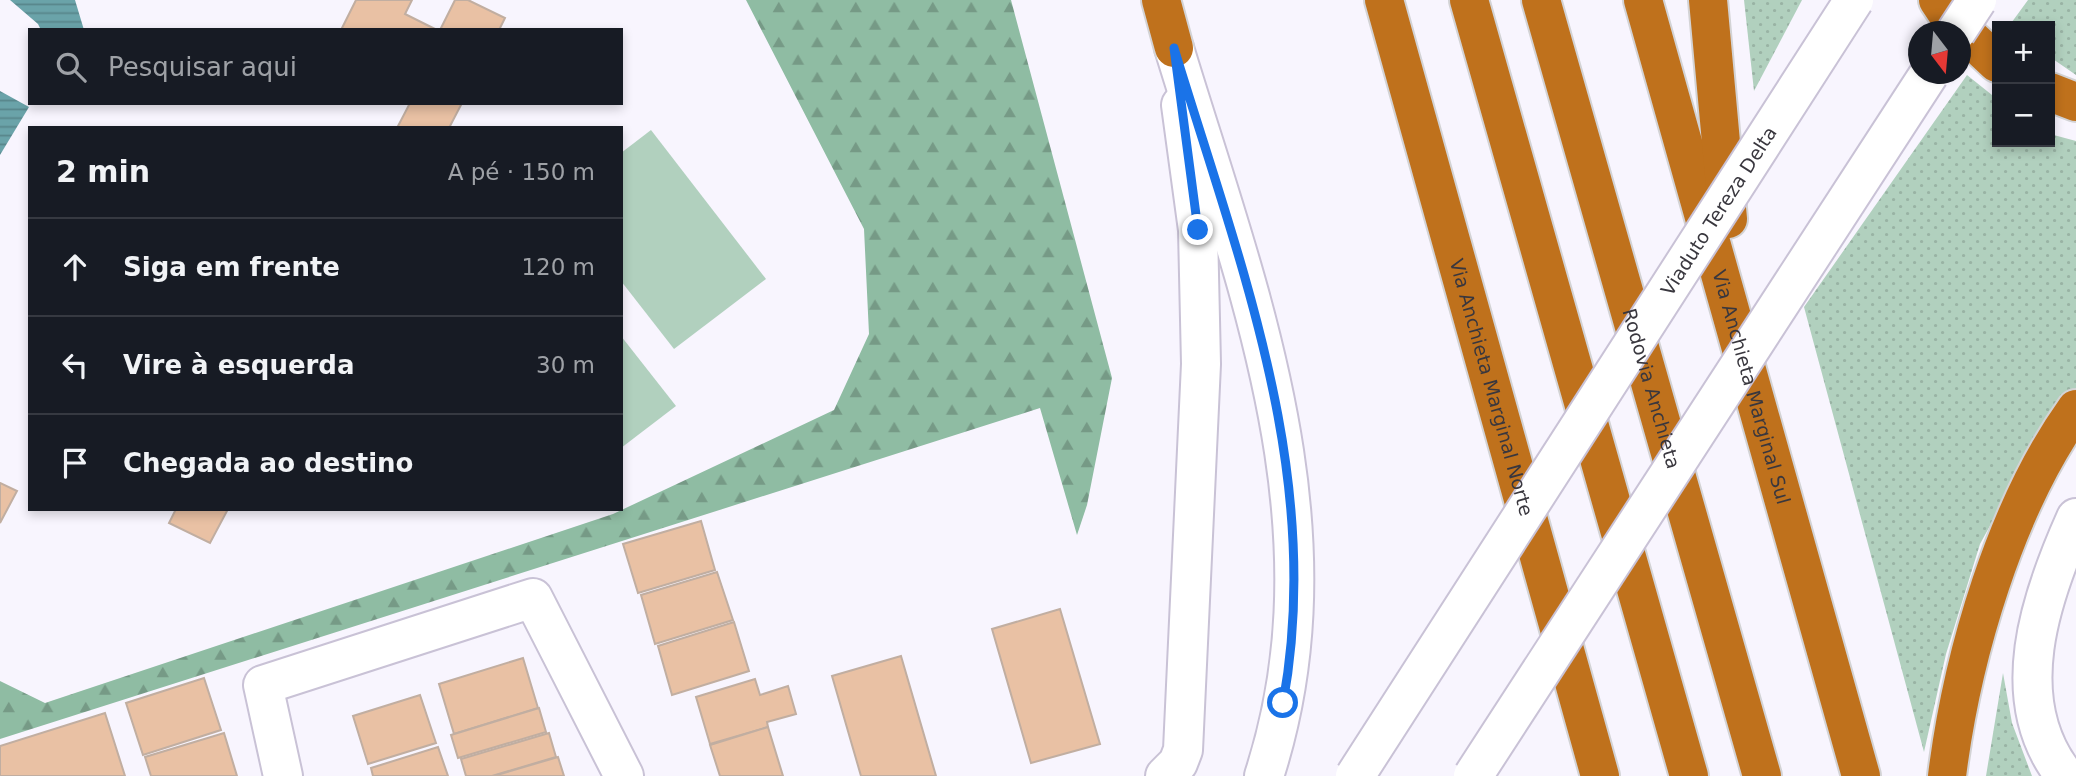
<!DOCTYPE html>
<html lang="pt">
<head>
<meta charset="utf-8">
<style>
  :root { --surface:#171b24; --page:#242831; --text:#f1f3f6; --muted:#9ea1a6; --line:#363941 }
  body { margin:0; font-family:"DejaVu Sans",sans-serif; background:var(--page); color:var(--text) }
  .controls { position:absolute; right:21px; top:21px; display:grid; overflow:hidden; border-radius:0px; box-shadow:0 4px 10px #0003 }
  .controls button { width:63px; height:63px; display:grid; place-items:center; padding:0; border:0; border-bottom:2px solid var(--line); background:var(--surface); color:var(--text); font:35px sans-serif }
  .compass { position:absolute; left:1908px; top:21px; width:63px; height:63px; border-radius:50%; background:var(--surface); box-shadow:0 4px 10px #0003; rotate:164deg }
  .stop { position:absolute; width:21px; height:21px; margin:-16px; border:5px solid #1a73e8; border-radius:50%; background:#fff }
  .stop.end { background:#1a73e8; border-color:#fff; box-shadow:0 2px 7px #0008 }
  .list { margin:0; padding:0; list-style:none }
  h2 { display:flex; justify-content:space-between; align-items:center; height:91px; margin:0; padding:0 28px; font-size:30px }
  h2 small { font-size:23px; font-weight:400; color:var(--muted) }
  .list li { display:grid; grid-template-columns:46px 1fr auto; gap:21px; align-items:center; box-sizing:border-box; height:98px; padding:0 28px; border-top:2px solid var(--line) }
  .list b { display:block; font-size:26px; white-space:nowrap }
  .list em { font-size:23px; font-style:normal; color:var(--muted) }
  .icon { flex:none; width:38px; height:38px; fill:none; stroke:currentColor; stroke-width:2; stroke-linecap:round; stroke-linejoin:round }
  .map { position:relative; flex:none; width:2076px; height:776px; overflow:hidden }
  .search { position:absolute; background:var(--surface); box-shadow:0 4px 10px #0003; left:28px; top:28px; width:595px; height:77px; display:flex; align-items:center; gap:18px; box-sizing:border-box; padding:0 24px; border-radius:0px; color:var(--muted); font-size:26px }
  .panel { position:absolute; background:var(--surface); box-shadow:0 4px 10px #0003; left:28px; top:126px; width:595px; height:385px; border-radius:0px }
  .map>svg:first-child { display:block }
  .grass { fill:url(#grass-dots) }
  .forest { fill:url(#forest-firs) }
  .park { fill:#b1d0be }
  .water { fill:url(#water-rules) }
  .building { fill:#e9c1a4; stroke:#c1aea1; stroke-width:2 }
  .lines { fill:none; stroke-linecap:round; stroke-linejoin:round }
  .street-casing { stroke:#c9c2d6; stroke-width:42 }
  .secondary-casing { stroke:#c9c2d6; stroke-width:42 }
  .highway-casing { stroke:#d3d3d5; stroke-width:42 }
  .street { stroke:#fff; stroke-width:38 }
  .secondary { stroke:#fff; stroke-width:38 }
  .highway { stroke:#bf711c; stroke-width:38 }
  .secondary-bridge-casing { stroke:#c9c2d6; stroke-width:42; stroke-linecap:butt }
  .secondary-bridge { stroke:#fff; stroke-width:38 }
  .route { stroke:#1a73e8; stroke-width:9 }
  .labels { text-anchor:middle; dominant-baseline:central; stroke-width:5; stroke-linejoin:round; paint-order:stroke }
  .street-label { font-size:19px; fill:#39373e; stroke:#fff }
</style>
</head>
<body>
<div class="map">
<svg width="2076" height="776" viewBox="0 0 2076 776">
  <defs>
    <pattern id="grass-dots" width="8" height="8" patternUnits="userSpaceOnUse" patternTransform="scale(1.75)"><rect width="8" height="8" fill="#b1d0be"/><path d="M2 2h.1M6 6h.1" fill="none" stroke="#99b3a4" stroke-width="1.8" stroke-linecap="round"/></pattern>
    <pattern id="forest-firs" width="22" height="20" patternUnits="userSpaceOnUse" patternTransform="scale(1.75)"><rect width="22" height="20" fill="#8fbca3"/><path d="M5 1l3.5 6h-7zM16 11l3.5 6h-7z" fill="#769a86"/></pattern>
    <pattern id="water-rules" width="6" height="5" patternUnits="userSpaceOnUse" patternTransform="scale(1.75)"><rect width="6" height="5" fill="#6aa3a9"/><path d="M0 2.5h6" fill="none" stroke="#58868b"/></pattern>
  </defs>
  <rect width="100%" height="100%" fill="#f8f5fe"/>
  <g class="grass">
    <path d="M 1744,0 L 1802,0 L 1754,91 Z"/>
    <path d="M 2028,0 L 2076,0 L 2076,75 L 2050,57 L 2050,26 L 2009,26 Z"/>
    <path d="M 1967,75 L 1997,99 L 1997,142 L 2050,142 L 2050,134 L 2076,141 L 2076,388 L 2035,444 L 1980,544 L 1946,654 L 1924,752 L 1804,307 Z"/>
    <path d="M 2003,673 L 2012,723 L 2032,776 L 1986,776 Z"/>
  </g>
  <path class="forest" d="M 746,0 L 1011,0 L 1112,378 L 1087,505 L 1077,535 L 1040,408 L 0,739 L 0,681 L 45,703 L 613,514 L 834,410 L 869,334 L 864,229 Z"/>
  <g class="park">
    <path d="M 651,130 L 766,279 L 674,349 L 621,281 L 621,153 Z"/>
    <path d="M 621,336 L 676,406 L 621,448 Z"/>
  </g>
  <g class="water">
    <path d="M 10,0 L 75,0 L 84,30 L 41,30 L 38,24 Z"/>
    <path d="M 0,91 L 29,107 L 0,155 Z"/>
  </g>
  <g class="building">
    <path d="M 356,0 L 412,0 L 405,14 L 437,30 L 341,30 Z"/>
    <path d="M 455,0 L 468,0 L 505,18 L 499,30 L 440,30 Z"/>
    <path d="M 410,103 L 462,103 L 449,128 L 397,128 Z"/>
    <path d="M 0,483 L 17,491 L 0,523 Z"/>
    <path d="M 176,509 L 228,509 L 210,543 L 169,523 Z"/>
    <path d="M 701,521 L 715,570 L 638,593 L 623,544 Z"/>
    <path d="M 717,572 L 733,620 L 655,644 L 641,595 Z"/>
    <path d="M 1060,609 L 1100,744 L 1031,763 L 992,629 Z"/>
    <path d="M 734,622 L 749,671 L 672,695 L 658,646 Z"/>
    <path d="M 901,656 L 936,776 L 861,776 L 832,676 Z"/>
    <path d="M 523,658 L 538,708 L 454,734 L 439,684 Z"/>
    <path d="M 204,678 L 221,730 L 143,755 L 126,703 Z"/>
    <path d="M 755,679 L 760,695 L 788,686 L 796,714 L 767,722 L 768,727 L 710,744 L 696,697 Z"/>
    <path d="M 420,695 L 436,743 L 368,764 L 353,716 Z"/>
    <path d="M 539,708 L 546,732 L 458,758 L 451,735 Z"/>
    <path d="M 105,713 L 125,776 L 0,776 L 0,746 Z"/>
    <path d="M 768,727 L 783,776 L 720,776 L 710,745 Z"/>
    <path d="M 224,733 L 237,776 L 151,776 L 145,757 Z"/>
    <path d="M 549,733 L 556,757 L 492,776 L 466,776 L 461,759 Z"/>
    <path d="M 438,747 L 448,776 L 373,776 L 371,768 Z"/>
    <path d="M 558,757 L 564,776 L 497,776 L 497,775 Z"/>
  </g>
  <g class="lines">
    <g class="street-casing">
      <g id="street">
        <path d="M 283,776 L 263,685 L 533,598 L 624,776"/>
        <path d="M 1165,776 L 1178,763 L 1183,750 L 1201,364 L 1198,230 L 1181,105"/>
      </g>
    </g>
    <g class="secondary-casing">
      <g id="secondary">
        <path d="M 1174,48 C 1246,285 1345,527 1264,776"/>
        <path d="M 2065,776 C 2004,700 2041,596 2076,518"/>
      </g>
    </g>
    <g class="highway-casing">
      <g id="highway">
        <path d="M 1161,0 L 1174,48"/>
        <path id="s1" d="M 1384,0 L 1600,776"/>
        <path d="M 1469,0 L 1689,776"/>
        <path id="s2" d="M 1541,0 L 1762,776"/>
        <path id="s3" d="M 1643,0 L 1861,776"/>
        <path d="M 1708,0 L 1728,219"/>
        <path d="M 1938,0 L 1952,21 L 1997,63"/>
        <path d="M 2050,92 L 2076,102"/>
        <path d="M 1947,776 C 1962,656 2005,508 2076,409"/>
      </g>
    </g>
    <use href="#street" class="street"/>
    <use href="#secondary" class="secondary"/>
    <use href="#highway" class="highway"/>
    <g class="secondary-bridge-casing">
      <g id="secondary-bridge">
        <path d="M 1956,32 L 1977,0"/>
        <path id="s4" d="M 1355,776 L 1854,0"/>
        <path d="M 1473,776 L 1929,74"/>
      </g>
    </g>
    <use href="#secondary-bridge" class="secondary-bridge"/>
  </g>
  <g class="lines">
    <path class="route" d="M 1198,230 L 1174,48 C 1239,262 1325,475 1283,703"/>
  </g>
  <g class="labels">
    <g class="street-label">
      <text stroke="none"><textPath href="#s4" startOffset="672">Viaduto Tereza Delta</textPath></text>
      <text stroke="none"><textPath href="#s1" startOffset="402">Via Anchieta Marginal Norte</textPath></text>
      <text stroke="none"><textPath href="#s2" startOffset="404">Rodovia Anchieta</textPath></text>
      <text stroke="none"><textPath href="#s3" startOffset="402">Via Anchieta Marginal Sul</textPath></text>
    </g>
  </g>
</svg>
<div class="controls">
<button>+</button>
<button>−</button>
</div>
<svg class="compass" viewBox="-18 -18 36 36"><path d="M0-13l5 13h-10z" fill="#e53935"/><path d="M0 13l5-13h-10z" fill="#9ea1a6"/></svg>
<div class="stop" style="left:1283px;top:703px"></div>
<div class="stop end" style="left:1198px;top:230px"></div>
<div class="search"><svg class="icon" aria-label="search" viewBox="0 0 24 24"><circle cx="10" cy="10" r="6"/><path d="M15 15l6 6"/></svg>Pesquisar aqui</div>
<section class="panel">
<h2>2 min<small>A pé · 150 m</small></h2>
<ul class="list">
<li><svg class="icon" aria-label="ahead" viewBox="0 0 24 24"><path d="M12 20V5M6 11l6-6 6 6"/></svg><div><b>Siga em frente</b></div><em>120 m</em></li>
<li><svg class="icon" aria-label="left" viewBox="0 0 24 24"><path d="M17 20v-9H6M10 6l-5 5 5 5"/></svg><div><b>Vire à esquerda</b></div><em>30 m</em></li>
<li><svg class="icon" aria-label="arrive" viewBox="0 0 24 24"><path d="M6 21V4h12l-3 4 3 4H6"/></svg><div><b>Chegada ao destino</b></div></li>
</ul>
</section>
</div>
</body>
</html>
